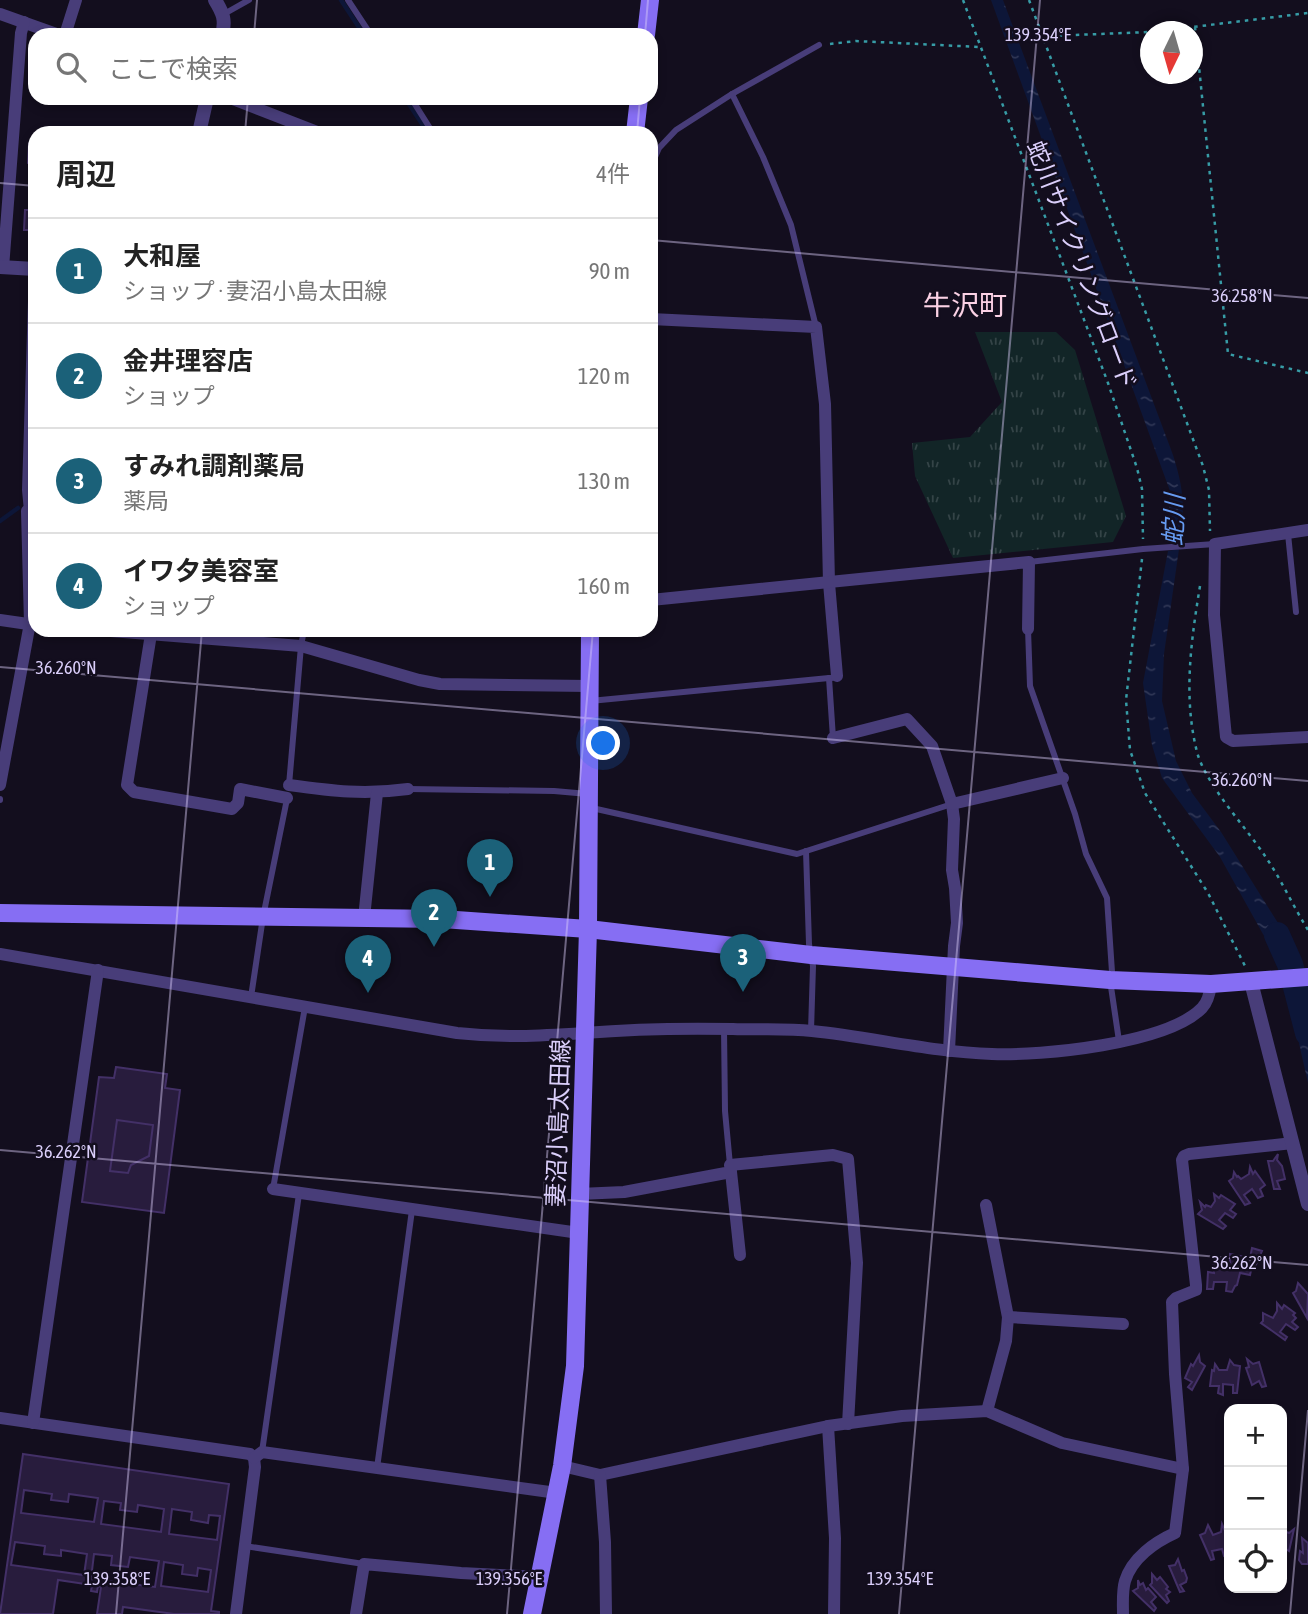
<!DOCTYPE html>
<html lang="ja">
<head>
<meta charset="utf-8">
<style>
  :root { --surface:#fff; --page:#f2f2f2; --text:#222; --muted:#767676; --line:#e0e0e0; --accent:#1b6179 }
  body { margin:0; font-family:"Asap Condensed","Noto Sans JP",sans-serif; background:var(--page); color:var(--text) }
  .controls { position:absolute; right:21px; bottom:21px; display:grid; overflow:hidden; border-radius:14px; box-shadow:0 4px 10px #0003 }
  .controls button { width:63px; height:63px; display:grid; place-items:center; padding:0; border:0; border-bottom:2px solid var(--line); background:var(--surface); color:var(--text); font:35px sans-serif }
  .compass { position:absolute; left:1140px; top:21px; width:63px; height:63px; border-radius:50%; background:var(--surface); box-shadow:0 4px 10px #0003; rotate:185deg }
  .you { position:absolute; left:604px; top:744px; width:24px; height:24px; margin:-18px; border:5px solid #fff; border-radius:50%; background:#1a73e8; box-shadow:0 0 0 10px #1a73e833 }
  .badge { display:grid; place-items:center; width:46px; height:46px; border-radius:50%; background:var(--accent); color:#fff; font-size:23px; font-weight:700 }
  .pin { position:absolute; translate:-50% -58px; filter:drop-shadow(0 2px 4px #0008) }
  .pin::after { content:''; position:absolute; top:37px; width:24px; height:21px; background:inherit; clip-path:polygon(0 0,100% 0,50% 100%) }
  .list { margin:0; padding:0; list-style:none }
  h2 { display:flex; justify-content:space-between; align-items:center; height:91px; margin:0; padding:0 28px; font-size:30px }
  h2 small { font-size:23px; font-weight:400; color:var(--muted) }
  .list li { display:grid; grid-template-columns:46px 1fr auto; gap:21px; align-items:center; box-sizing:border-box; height:105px; padding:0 28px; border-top:2px solid var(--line) }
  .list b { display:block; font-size:26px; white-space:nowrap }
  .list p { margin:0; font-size:23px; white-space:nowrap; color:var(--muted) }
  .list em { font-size:23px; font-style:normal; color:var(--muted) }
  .icon { flex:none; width:38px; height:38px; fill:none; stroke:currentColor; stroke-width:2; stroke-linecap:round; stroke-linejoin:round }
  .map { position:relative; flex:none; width:1308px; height:1614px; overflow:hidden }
  .search { position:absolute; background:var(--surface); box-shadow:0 4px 10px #0003; left:28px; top:28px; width:630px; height:77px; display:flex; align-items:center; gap:18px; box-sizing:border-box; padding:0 24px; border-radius:21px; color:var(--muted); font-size:26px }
  .panel { position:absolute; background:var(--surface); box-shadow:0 4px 10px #0003; left:28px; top:126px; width:630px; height:511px; border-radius:21px }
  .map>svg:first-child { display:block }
  .grass { fill:url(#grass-tufts) }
  .water { fill:url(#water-ripples) }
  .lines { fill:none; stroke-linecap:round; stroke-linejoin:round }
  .stream { stroke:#0d1638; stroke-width:4.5 }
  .river { stroke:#0d1638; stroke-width:26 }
  .building { fill:#281c3d; stroke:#433067; stroke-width:2; fill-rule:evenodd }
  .path { stroke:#379ca6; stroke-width:2.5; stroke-dasharray:3.5 5; stroke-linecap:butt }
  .service { stroke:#483d79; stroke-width:6 }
  .minor { stroke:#483d79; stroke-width:12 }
  .tertiary { stroke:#483d79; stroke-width:14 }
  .secondary { stroke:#866ef3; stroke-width:18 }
  .ticks { fill:none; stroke:#dbcffb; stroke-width:2; stroke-opacity:0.45 }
  .labels { text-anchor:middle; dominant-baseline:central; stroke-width:5; stroke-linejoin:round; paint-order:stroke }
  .street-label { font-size:24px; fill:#dbcffb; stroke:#130e1e }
  .water-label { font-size:26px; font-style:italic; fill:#669bf2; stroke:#130e1e }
  .quarter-label { font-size:28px; fill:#fbd1e5; stroke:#130e1e }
  .ticks-label { font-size:18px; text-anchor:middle; fill:#dbcffb; stroke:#130e1e; stroke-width:5; stroke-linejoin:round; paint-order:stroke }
</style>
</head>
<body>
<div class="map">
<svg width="1308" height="1614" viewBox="0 0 1308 1614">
  <defs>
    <pattern id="grass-tufts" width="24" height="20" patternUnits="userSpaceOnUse" patternTransform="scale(1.75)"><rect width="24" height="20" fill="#122527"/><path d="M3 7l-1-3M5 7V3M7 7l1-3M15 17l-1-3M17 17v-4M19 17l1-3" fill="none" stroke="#344447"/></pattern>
    <pattern id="water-ripples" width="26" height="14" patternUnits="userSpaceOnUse" patternTransform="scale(1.75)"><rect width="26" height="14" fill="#0d1638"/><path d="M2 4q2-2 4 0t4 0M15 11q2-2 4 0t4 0" fill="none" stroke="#303756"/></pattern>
  </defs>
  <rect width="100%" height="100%" fill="#130e1e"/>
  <path class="grass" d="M 975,332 L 1056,332 L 1075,350 L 1126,516 L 1113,542 L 953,558 L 915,476 L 912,443 L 970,437 L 1002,402 Z"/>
  <g class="water">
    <path d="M 991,0 L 1003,0 L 1173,455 C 1184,490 1185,507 1180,543 L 1167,543 L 1170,491 Z"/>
    <path d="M 1179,549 L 1164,654 L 1162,701 L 1176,761 L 1192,793 L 1221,832 L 1278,923 L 1296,966 L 1279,968 L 1273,952 L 1220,857 L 1162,778 L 1152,745 L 1143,683 L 1168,551 Z"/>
    <path d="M 1308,997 L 1308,1083 L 1289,999 Z"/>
  </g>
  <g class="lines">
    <g class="stream">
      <path d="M 341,0 L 364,35"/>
      <path d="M 405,98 L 428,133"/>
      <path d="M 0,521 L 18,508"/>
    </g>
    <path class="river" d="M 1277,935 L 1290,964 L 1308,1033"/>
  </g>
  <g class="building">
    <path d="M 29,144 L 35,145 L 35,164 L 28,163 Z"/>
    <path d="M 25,210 L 35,210 L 35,230 L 24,230 Z"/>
    <path d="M 116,1067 L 167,1074 L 165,1088 L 180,1090 L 164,1213 L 82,1202 L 99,1077 L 114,1078 Z"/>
    <path d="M 117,1120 L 153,1125 L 149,1156 L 131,1165 L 128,1173 L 110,1171 Z"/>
    <path d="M 1278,1154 L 1277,1160 L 1282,1166 L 1285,1179 L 1277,1181 L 1280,1189 L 1274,1189 L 1268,1161 L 1273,1161 Z"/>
    <path d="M 1250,1167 L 1253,1174 L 1255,1171 L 1265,1185 L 1260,1189 L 1263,1196 L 1258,1198 L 1252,1189 L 1244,1195 L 1250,1203 L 1245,1205 L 1229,1181 L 1233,1178 L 1234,1172 L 1237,1177 L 1238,1176 L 1241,1179 L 1249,1174 Z"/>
    <path d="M 1214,1194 L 1219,1198 L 1221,1195 L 1235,1204 L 1230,1210 L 1236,1214 L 1233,1218 L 1225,1213 L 1219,1220 L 1226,1226 L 1223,1229 L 1198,1214 L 1202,1210 L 1200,1202 L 1205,1207 L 1206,1205 L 1211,1207 L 1215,1201 Z"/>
    <path d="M 1252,1248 L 1262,1251 L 1255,1267 L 1252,1266 L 1250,1275 L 1240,1273 L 1237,1285 L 1235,1286 L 1232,1292 L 1226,1291 L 1227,1282 L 1214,1282 L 1213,1289 L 1207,1289 L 1208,1272 L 1214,1273 L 1213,1263 L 1230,1262 L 1230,1254 L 1250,1258 Z"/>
    <path d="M 1298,1283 L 1308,1294 L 1307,1318 L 1293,1293 L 1296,1291 Z"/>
    <path d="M 1277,1303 L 1282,1309 L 1284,1305 L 1295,1313 L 1293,1315 L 1296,1318 L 1292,1322 L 1298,1327 L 1295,1330 L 1286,1324 L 1280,1332 L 1287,1337 L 1285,1340 L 1261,1323 L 1263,1321 L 1263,1313 L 1273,1318 L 1277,1311 Z"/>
    <path d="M 1199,1355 L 1200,1362 L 1205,1366 L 1192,1390 L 1188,1387 L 1192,1382 L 1185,1378 L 1191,1364 L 1193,1366 Z"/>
    <path d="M 1247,1359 L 1253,1364 L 1259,1362 L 1266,1386 L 1262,1387 L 1259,1381 L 1252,1385 L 1246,1368 L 1249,1367 Z"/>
    <path d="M 1230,1360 L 1234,1365 L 1240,1366 L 1237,1393 L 1233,1393 L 1233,1385 L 1223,1384 L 1223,1395 L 1218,1393 L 1219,1386 L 1210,1386 L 1212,1370 L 1214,1371 L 1215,1364 L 1219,1370 L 1227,1370 Z"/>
    <path d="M 23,1454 L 229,1484 L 211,1611 L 219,1612 L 219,1614 L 174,1614 L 123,1607 L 122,1614 L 97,1614 L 101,1587 L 98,1586 L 97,1592 L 91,1591 L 92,1585 L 58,1580 L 53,1614 L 0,1614 ZM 24,1490 L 52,1494 L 51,1500 L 68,1502 L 69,1494 L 98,1498 L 94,1522 L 21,1513 ZM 104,1501 L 121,1503 L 120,1510 L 137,1512 L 138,1505 L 164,1509 L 161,1532 L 101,1524 ZM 172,1509 L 192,1512 L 191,1520 L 208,1523 L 209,1515 L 220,1516 L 217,1540 L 169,1534 ZM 15,1542 L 45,1546 L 44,1554 L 61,1556 L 61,1550 L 87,1554 L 84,1575 L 11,1565 ZM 94,1554 L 112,1556 L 111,1565 L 128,1567 L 130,1557 L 159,1561 L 155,1587 L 91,1579 ZM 164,1562 L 183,1565 L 182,1574 L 197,1576 L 198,1568 L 211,1570 L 208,1592 L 161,1586 Z"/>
    <path d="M 1222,1524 L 1225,1531 L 1228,1531 L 1229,1534 L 1229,1548 L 1226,1549 L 1229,1554 L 1224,1556 L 1222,1549 L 1212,1551 L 1214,1559 L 1211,1560 L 1200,1535 L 1205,1533 L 1208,1525 L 1213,1535 L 1221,1532 Z"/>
    <path d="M 1294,1529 L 1289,1551 L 1286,1549 L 1286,1554 L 1282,1552 L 1284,1531 L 1289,1533 Z"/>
    <path d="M 1302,1538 L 1308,1543 L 1308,1564 L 1302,1564 L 1299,1560 L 1300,1551 L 1303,1553 Z"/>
    <path d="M 1178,1559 L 1182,1571 L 1184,1570 L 1187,1578 L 1186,1582 L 1180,1585 L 1184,1591 L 1180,1592 L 1169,1566 L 1175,1565 Z"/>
    <path d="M 1152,1574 L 1157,1580 L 1160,1577 L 1168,1587 L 1166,1589 L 1170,1592 L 1166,1595 L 1169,1601 L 1167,1603 L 1150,1585 L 1152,1583 Z"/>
    <path d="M 1138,1580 L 1140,1585 L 1143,1583 L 1146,1590 L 1148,1588 L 1156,1597 L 1151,1602 L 1156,1608 L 1154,1611 L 1133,1591 L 1138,1588 Z"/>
  </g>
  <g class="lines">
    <g class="path">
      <path d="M 963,0 L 1108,383 L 1137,468 L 1142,489 L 1143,539"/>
      <path d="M 1029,0 L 1203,466 L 1209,490 L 1210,531"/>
      <path d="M 1195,27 L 1228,354 L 1308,373"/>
      <path d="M 1152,32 L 1308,13"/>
      <path d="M 1043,40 L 1049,36 L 1150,32"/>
      <path d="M 830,44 L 856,41 L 980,47"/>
      <path d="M 1142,559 L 1126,700 L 1130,750 L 1145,793 L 1208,893 L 1245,966"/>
      <path d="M 1200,586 C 1191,641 1183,697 1197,752 C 1206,785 1245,826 1265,856 C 1281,879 1293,906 1308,930"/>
    </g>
    <g class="service">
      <path d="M 348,0 L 371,35"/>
      <path d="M 224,14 L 249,0"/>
      <path d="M 732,94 L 763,157 L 791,225 L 816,327"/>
      <path d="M 411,98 L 433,133"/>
      <path d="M 651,166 L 659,148 L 676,130 L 732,94 L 819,45"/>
      <path d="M 27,511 L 25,490 L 32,269"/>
      <path d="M 1288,534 L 1296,612"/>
      <path d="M 1029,562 L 1143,549 L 1215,544"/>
      <path d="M 1028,629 L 1030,686 L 1075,814 L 1086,854 L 1107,898 L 1112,972 L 1110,980 L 1119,1041"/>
      <path d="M 832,678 L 829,678 L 833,738"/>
      <path d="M 590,701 L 829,678"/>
      <path d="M 289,785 L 301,646 L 304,630"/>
      <path d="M 408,789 L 554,791 L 588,794"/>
      <path d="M 0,799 L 0,800"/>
      <path d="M 592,808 L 797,854 L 952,804"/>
      <path d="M 806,851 L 809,944 L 813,966 L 811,1031"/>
      <path d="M 251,997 L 263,917 L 287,799"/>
      <path d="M 724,1029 L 725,1111 L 730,1165"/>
      <path d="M 273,1189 L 305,1007"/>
      <path d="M 262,1452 L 299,1194"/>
      <path d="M 377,1468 L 412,1210"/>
      <path d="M 245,1546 L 364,1564"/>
    </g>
    <g class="minor">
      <path d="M 0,14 L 59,35"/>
      <path d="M 65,35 L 76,0"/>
      <path d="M 230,98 L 320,133"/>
      <path d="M 3,268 L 21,33 L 24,22"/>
      <path d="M 651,319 L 816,327 L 825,404 L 829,583 L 837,676"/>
      <path d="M 1308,530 L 1215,544 L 1214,615 L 1226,737 L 1233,741 L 1308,737"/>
      <path d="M 651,600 L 1029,562 L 1028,629"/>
      <path d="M 0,620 L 35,625"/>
      <path d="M 98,630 L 301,646 L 419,680 L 440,684 L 589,686"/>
      <path d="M 151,634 L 127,785 L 134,792 L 232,809 L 238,803 L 240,789 L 287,798"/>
      <path d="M 833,738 L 907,719 L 932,746 L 952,804 L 954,819 L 952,870 L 955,888 L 957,923 L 954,946 L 949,1051"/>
      <path d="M 0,785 L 30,623 L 27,511"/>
      <path d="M 289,785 C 333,791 364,795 408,789"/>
      <path d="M 952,804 L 1063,778"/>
      <path d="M 364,918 L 377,793"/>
      <path d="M 0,954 L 457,1033 C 502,1038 538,1036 584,1033 C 633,1029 684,1028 733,1029 C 759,1030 786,1028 812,1031 C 872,1037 931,1052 992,1054 C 1041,1056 1167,1044 1202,1008 C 1208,1002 1210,992 1211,984"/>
      <path d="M 731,1172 L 740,1255"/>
      <path d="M 273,1189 L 579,1233"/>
      <path d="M 579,1194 L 624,1192 L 731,1172 L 730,1165 L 833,1155 L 848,1159 L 857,1263 L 848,1424"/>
      <path d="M 986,1205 L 1008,1317 L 1006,1341 L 987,1411"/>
      <path d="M 1008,1317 L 1123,1324"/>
      <path d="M 0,1418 L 250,1454 L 254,1458 L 255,1467 L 236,1614"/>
      <path d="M 33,1423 L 98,970"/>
      <path d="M 828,1426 L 835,1538 L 834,1614"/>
      <path d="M 254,1458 L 262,1452 L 557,1493"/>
      <path d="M 562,1466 L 600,1475 L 828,1426 L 902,1416 L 987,1411 L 1062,1443 L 1183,1469"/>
      <path d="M 600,1475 L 605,1542 L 606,1614"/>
      <path d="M 356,1614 L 364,1564 L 461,1573 L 540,1577"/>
      <path d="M 1123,1614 C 1123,1604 1122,1591 1125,1581 C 1132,1558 1155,1542 1175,1533 L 1183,1469 L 1175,1374 L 1172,1302 L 1176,1298 L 1196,1290 L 1196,1285 L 1182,1160 L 1184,1156 L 1189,1154 L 1293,1143"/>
    </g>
    <g class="tertiary">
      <path d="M 215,0 C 223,13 226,20 222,35"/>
      <path d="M 199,133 L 207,98"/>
      <path d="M 0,267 L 35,269"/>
      <path d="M 1251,982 L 1308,1204"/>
    </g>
    <g class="secondary">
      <path d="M 646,35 L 650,0"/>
      <path d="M 635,133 L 639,98"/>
      <path d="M 0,913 L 442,919 L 588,929 L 811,955 L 1110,980 L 1211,984 L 1308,977"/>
      <path d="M 532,1614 L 562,1466 L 575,1366 L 588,929 L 590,630"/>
    </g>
  </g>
  <path class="ticks" d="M 254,35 L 257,0M 645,35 L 648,0M 245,133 L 248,98M 637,133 L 640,98M 0,183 L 35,186M 651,240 L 1308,298M 0,667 L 1308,781M 0,1150 L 1308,1265M 116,1614 L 202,630M 507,1614 L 593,630M 899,1614 L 1040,0M 1290,1614 L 1308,1410"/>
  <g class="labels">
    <g class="street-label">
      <text transform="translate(1082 265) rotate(69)">蛇川サイクリングロード</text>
      <text transform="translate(558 1123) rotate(-88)">妻沼小島太田線</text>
    </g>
    <g class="water-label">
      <text transform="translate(1174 520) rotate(-88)">蛇川</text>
    </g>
    <g class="quarter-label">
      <text x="965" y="305">牛沢町</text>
    </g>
  </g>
  <g class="ticks-label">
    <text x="1038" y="41">139.354°E</text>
    <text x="1242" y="302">36.258°N</text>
    <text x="66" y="674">36.260°N</text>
    <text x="1242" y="786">36.260°N</text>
    <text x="66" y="1158">36.262°N</text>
    <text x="1242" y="1269">36.262°N</text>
    <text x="117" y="1585">139.358°E</text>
    <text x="509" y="1585">139.356°E</text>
    <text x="900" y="1585">139.354°E</text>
  </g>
</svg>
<div class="controls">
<button>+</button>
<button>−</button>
<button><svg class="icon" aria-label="locate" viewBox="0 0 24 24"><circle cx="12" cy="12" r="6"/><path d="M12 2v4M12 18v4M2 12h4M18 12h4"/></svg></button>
</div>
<svg class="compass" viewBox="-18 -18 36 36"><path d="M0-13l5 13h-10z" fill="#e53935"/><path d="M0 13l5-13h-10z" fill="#767676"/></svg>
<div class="you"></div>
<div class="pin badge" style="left:490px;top:897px">1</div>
<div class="pin badge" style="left:434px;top:947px">2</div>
<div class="pin badge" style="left:743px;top:992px">3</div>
<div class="pin badge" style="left:368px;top:993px">4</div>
<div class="search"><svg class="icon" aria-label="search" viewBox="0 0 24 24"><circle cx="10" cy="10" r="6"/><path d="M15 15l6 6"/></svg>ここで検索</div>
<section class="panel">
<h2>周辺<small>4件</small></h2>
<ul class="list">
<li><span class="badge">1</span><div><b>大和屋</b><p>ショップ · 妻沼小島太田線</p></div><em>90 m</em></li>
<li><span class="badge">2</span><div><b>金井理容店</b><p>ショップ</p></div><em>120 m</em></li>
<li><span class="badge">3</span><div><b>すみれ調剤薬局</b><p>薬局</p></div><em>130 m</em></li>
<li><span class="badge">4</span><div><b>イワ夕美容室</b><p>ショップ</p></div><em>160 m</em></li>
</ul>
</section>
</div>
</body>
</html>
